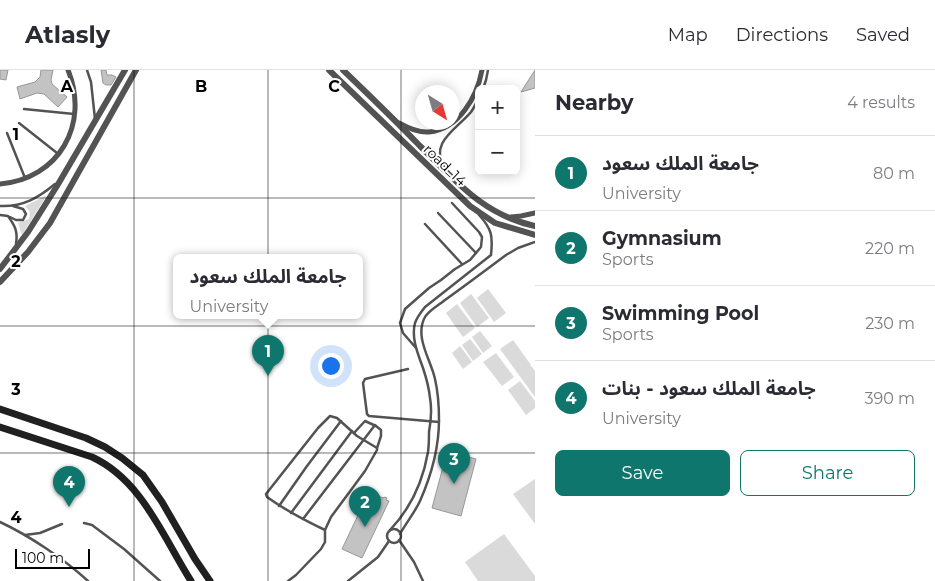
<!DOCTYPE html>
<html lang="en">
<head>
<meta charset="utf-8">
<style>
  :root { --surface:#fff; --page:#f2f2f3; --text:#2b2b33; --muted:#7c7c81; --line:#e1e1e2; --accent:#0f766e }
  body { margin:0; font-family:Montserrat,"Noto Sans Arabic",sans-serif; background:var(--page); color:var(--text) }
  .controls { position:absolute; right:15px; top:15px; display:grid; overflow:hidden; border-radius:8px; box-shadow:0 2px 12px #0003 }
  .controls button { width:45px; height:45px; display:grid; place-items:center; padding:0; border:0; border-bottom:1px solid var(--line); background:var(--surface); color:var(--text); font:25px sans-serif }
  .compass { position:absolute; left:415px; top:15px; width:45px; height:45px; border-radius:50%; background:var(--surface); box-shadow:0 2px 12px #0003; rotate:143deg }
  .scale { position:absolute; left:15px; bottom:12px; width:75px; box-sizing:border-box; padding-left:5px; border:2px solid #000; border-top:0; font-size:14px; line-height:18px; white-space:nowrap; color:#000; -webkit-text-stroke:4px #fff; paint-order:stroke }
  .you { position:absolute; left:330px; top:295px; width:18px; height:18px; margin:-12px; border:4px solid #fff; border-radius:50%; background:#1a73e8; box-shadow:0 0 0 8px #1a73e833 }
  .badge { display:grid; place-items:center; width:32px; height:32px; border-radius:50%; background:var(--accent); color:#fff; font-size:16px; font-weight:700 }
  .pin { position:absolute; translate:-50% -41px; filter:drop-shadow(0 1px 2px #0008) }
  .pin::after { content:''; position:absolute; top:26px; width:18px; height:15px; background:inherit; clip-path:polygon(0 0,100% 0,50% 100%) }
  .popup { position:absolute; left:173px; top:184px; width:190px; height:65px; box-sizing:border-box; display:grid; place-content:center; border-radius:8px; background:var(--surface); filter:drop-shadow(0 1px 4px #0005); font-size:16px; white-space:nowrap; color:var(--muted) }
  .popup b { font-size:19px; color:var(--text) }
  .popup::after { content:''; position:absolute; left:50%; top:100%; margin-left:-10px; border:10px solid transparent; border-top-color:var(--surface) }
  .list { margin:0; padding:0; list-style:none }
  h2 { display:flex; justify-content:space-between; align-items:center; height:65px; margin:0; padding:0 20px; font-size:21px }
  h2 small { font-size:16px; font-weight:400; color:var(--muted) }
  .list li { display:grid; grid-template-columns:32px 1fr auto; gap:15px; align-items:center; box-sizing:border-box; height:75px; padding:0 20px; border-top:1px solid var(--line) }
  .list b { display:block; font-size:19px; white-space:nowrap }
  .list p { margin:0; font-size:16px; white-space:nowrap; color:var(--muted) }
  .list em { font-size:16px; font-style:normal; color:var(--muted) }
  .actions { display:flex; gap:10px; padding:15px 20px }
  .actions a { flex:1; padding:11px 0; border:1px solid var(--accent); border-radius:8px; text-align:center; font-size:18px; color:var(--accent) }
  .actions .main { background:var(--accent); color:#fff }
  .map { position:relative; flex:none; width:535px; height:511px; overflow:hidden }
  header { display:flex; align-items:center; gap:30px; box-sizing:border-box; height:70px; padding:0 25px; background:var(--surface); border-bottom:1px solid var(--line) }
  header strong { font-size:24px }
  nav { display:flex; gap:28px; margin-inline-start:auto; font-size:18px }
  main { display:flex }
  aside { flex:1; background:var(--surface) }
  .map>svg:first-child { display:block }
  .green { fill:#dadada }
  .building { fill:#c3c3c3; stroke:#979797 }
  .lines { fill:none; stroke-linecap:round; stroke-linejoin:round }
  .service { stroke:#535353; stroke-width:2.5 }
  .minor { stroke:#535353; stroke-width:5 }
  .tertiary { stroke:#535353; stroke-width:6 }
  .secondary { stroke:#202020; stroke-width:7 }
  .grid { fill:none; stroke:#000; stroke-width:1; stroke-opacity:0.55 }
  .labels { text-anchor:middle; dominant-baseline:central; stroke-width:4; stroke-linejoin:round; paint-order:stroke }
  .street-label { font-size:14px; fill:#000; stroke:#fff }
  .grid-label { font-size:16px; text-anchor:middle; font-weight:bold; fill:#000; stroke:#fff; stroke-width:4; stroke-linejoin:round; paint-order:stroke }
</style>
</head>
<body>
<header>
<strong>Atlasly</strong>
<nav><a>Map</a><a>Directions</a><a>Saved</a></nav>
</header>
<main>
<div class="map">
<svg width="535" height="511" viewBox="0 0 535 511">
  <rect width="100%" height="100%" fill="#fff"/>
  <g class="green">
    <path d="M 47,125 L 22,165 L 18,153 L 29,149 L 30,142 L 25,136 Z"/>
    <path d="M 488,219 L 506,243 L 494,252 L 477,228 Z"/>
    <path d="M 471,224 L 489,248 L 477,257 L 460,233 Z"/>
    <path d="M 457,234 L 475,258 L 463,267 L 446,243 Z"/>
    <path d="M 480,261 L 492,276 L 483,283 L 472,267 Z"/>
    <path d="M 470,269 L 482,284 L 473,291 L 462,275 Z"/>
    <path d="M 513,270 L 531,295 L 530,296 L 531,296 L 535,301 L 535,327 L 500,279 Z"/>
    <path d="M 460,276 L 472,292 L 463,299 L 452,283 Z"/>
    <path d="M 496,283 L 514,307 L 502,316 L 483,292 Z"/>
    <path d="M 520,311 L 535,331 L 535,338 L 526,345 L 508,320 Z"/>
    <path d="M 535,409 L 535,454 L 513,424 Z"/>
    <path d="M 504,464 L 535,506 L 535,511 L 478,511 L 465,492 Z"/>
  </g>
  <g class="building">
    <path d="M 0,0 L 8,0 L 6,10 L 0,9 Z"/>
    <path d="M 41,0 L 53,0 L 51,10 L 52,14 L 67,27 L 58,37 L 44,24 L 37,23 L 20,29 L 17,17 L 35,12 L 40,7 Z"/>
    <path d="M 101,0 L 106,0 L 107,5 L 112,5 L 116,7 L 111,15 L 106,15 L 103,13 Z"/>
    <path d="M 535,0 L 535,18 L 521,22 Z"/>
    <path d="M 447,382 L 459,385 L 459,386 L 463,387 L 464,386 L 476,389 L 461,446 L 432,438 Z"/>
    <path d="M 369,422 L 383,428 L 384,427 L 387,428 L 386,430 L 389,431 L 362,488 L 342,479 Z"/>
  </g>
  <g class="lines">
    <g class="service">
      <path d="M 87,0 L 91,12 L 95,49"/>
      <path d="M 483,19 L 486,10 L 488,0"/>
      <path d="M 24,39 L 74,44"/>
      <path d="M 19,53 L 57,83"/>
      <path d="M 7,63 L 25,108"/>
      <path d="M 445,98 C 428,73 457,59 471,42 C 474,38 476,33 479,28"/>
      <path d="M 0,136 C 23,137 38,128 55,114"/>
      <path d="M 438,143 L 476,183"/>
      <path d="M 0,145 L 8,146 C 15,156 18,161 16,174"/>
      <path d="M 10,147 L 16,150 L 23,150 L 26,144 L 23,139 L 13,136"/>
      <path d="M 425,154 L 462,194"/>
      <path d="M 416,278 L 403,263 L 400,253 L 405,239 L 429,218 L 441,210 L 455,199 L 470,190 L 481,177 L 482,167 L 479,162 L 452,133"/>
      <path d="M 408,299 L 365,309 L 363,313 L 367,344 L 369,346 L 439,352"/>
      <path d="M 354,363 L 365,351 L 376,356 L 381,360 L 381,366 L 377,378"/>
      <path d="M 279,436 L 307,396 L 341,351"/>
      <path d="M 291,443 L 352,361"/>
      <path d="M 303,449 L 375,355"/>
      <path d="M 0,452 C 30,466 64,489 88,511"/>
      <path d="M 84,453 L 92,455 L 124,479 L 160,511"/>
      <circle cx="394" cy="466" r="7"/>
      <path d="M 390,460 C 410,439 423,411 428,382 C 429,375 429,369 429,362 C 431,351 432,339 430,328 C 429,318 426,307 423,298 C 418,284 411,268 415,253 C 417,247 421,242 425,237 L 491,185 C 493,166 492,159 479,145"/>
      <path d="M 400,464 C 406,453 415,442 420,431 C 431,406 439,378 439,350 C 439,337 438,322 435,309 C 431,290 414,267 425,247 C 429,240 439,235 445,230 C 466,215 486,200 506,185 L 518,178 L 535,172"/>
      <path d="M 25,465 L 40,463 L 62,454"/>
      <path d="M 399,470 L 414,492 L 423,511"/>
      <path d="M 288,511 L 296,505 L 321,479 L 325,472 L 325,460 L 331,447 L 365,401 L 377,380 L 377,378 L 357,366 L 337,348 L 330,346 L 318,358 L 266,424 L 267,427 C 285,440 304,450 325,460"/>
      <path d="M 348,511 L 378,487 L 389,471"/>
    </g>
    <g class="minor">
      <path d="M 399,53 C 408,58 419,63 429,62 C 459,59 477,27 482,0"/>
      <path d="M 0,114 C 59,109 90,54 68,0"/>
      <path d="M 511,147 L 521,146 L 535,143"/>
    </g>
    <g class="tertiary">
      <path d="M 329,0 L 470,136 L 495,153 L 535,165"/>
      <path d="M 343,0 C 369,25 395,50 420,76 C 456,111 483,145 535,156"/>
      <path d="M 0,199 L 28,162 L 57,116 L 125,0"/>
      <path d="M 0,212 L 28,182 L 50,153 L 136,0"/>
    </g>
    <g class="secondary">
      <path d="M 0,339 L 86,368 L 105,377 L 122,388 L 143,405 L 162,432 L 195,489 L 210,511"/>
      <path d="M 0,357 L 92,387 C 142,410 163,467 191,511"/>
    </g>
  </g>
  <path class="grid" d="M 134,0 L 134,511M 268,0 L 268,511M 401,0 L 401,511M 0,128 L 535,128M 0,256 L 535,256M 0,383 L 535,383"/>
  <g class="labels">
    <g class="street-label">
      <text transform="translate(445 95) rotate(44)">road_14</text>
    </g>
  </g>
  <g class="grid-label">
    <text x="67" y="22">A</text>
    <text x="201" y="22">B</text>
    <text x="334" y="22">C</text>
    <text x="16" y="70">1</text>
    <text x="16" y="197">2</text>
    <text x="16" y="325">3</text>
    <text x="16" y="453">4</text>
  </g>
</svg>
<div class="controls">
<button>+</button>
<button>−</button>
</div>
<svg class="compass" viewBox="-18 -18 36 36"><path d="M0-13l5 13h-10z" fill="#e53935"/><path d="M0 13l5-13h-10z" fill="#7c7c81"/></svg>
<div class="scale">100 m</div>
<div class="you"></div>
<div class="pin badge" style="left:268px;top:306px">1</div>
<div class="popup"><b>جامعة الملك سعود</b>University</div>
<div class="pin badge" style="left:365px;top:457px">2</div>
<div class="pin badge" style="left:454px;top:414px">3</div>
<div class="pin badge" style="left:69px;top:437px">4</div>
</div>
<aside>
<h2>Nearby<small>4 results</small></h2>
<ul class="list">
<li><span class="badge">1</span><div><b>جامعة الملك سعود</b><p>University</p></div><em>80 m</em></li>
<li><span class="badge">2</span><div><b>Gymnasium</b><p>Sports</p></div><em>220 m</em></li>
<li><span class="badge">3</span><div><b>Swimming Pool</b><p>Sports</p></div><em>230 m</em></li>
<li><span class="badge">4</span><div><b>جامعة الملك سعود - بنات</b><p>University</p></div><em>390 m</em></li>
</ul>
<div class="actions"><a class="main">Save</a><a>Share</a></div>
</aside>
</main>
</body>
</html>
